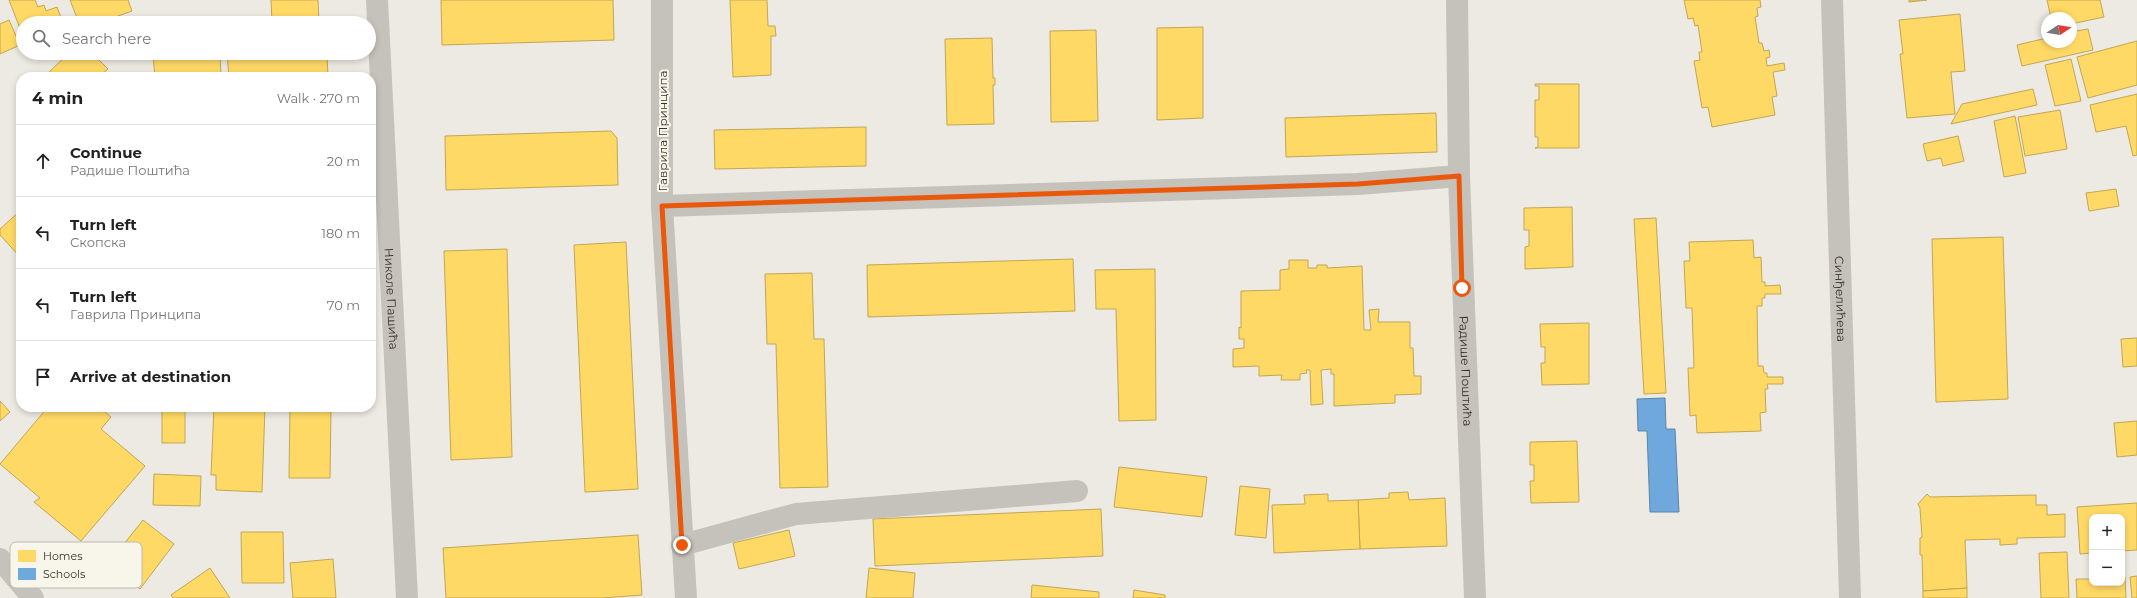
<!DOCTYPE html>
<html lang="en">
<head>
<meta charset="utf-8">
<style>
  :root { --surface:#fff; --page:#f6f6f6; --text:#222; --muted:#767676; --line:#e0e0e0 }
  body { margin:0; font-family:Montserrat,sans-serif; background:var(--page); color:var(--text) }
  .controls { position:absolute; right:12px; bottom:12px; display:grid; overflow:hidden; border-radius:8px; box-shadow:0 2px 6px #0003 }
  .controls button { width:36px; height:36px; display:grid; place-items:center; padding:0; border:0; border-bottom:1px solid var(--line); background:var(--surface); color:var(--text); font:20px sans-serif }
  .compass { position:absolute; left:2041px; top:12px; width:36px; height:36px; border-radius:50%; background:var(--surface); box-shadow:0 2px 6px #0003; rotate:78deg }
  .stop { position:absolute; width:12px; height:12px; margin:-9px; border:3px solid #ea580c; border-radius:50%; background:#fff }
  .stop.end { background:#ea580c; border-color:#fff; box-shadow:0 1px 4px #0008 }
  .list { margin:0; padding:0; list-style:none }
  h2 { display:flex; justify-content:space-between; align-items:center; height:52px; margin:0; padding:0 16px; font-size:17px }
  h2 small { font-size:13px; font-weight:400; color:var(--muted) }
  .list li { display:grid; grid-template-columns:26px 1fr auto; gap:12px; align-items:center; box-sizing:border-box; height:72px; padding:0 16px; border-top:1px solid var(--line) }
  .list b { display:block; font-size:15px; white-space:nowrap }
  .list p { margin:0; font-size:13px; white-space:nowrap; color:var(--muted) }
  .list em { font-size:13px; font-style:normal; color:var(--muted) }
  .icon { flex:none; width:22px; height:22px; fill:none; stroke:currentColor; stroke-width:2; stroke-linecap:round; stroke-linejoin:round }
  .map { position:relative; flex:none; width:2137px; height:598px; overflow:hidden }
  .search { position:absolute; background:var(--surface); box-shadow:0 2px 6px #0003; left:16px; top:16px; width:360px; height:44px; display:flex; align-items:center; gap:10px; box-sizing:border-box; padding:0 14px; border-radius:22px; color:var(--muted); font-size:15px }
  .panel { position:absolute; background:var(--surface); box-shadow:0 2px 6px #0003; left:16px; top:72px; width:360px; height:340px; border-radius:16px }
  .map>svg:first-child { display:block }
  .homes { fill:#ffd966; stroke:#c3a654 }
  .schools { fill:#6fa8dc; stroke:#5e84a6 }
  .lines { fill:none; stroke-linecap:round; stroke-linejoin:round }
  .minor { stroke:#c5c2bb; stroke-width:22 }
  .route { stroke:#ea580c; stroke-width:5 }
  .labels { text-anchor:middle; dominant-baseline:central; stroke-width:4; stroke-linejoin:round; paint-order:stroke }
  .street-label { font-size:12px; fill:#363029; stroke:#f8f5ea }
  .key { fill:#f8f5ea; stroke:#bebab0; stroke-width:1 }
  .key-label { font-size:11px; fill:#363029 }
</style>
</head>
<body>
<div class="map">
<svg width="2137" height="598" viewBox="0 0 2137 598">
  <rect width="100%" height="100%" fill="#eceae2"/>
  <g class="homes">
    <path d="M 9,0 L 35,0 L 38,7 L 44,5 L 46,11 L 57,7 L 63,23 L 23,23 L 23,36 Z"/>
    <path d="M 70,0 L 128,0 L 132,11 L 99,23 L 79,23 Z"/>
    <path d="M 271,0 L 318,0 L 319,23 L 272,23 Z"/>
    <path d="M 441,0 L 613,0 L 614,40 L 442,45 Z"/>
    <path d="M 730,0 L 767,0 L 768,26 L 775,26 L 776,36 L 771,36 L 771,75 L 733,77 Z"/>
    <path d="M 1684,0 L 1760,0 L 1761,7 L 1757,8 L 1758,16 L 1755,17 L 1759,43 L 1762,43 L 1764,51 L 1769,50 L 1770,57 L 1766,58 L 1767,66 L 1784,63 L 1785,70 L 1773,72 L 1777,96 L 1772,97 L 1775,115 L 1712,127 L 1708,107 L 1702,108 L 1694,61 L 1700,60 L 1699,52 L 1702,52 L 1698,25 L 1695,26 L 1693,18 L 1688,19 Z"/>
    <path d="M 1909,0 L 1927,0 L 1909,2 Z"/>
    <path d="M 2047,0 L 2100,0 L 2104,17 L 2071,24 L 2071,18 L 2051,18 Z"/>
    <path d="M 1960,14 L 1965,71 L 1951,72 L 1955,114 L 1907,118 L 1900,54 L 1903,54 L 1899,20 Z"/>
    <path d="M 9,20 L 20,45 L 0,54 L 0,24 Z"/>
    <path d="M 1203,27 L 1203,118 L 1157,120 L 1157,28 Z"/>
    <path d="M 2088,29 L 2093,50 L 2022,66 L 2017,45 L 2047,38 L 2047,42 L 2071,42 L 2071,32 Z"/>
    <path d="M 1096,30 L 1098,121 L 1051,122 L 1050,31 Z"/>
    <path d="M 992,38 L 993,78 L 995,78 L 995,85 L 993,85 L 994,124 L 947,125 L 945,39 Z"/>
    <path d="M 2137,41 L 2137,85 L 2088,98 L 2077,57 Z"/>
    <path d="M 69,53 L 92,53 L 108,69 L 103,73 L 107,77 L 44,77 Z"/>
    <path d="M 184,53 L 220,53 L 221,77 L 155,77 L 153,55 Z"/>
    <path d="M 227,53 L 306,53 L 306,55 L 327,54 L 328,77 L 229,77 Z"/>
    <path d="M 2071,59 L 2081,101 L 2055,106 L 2045,65 Z"/>
    <path d="M 1535,84 L 1579,84 L 1579,148 L 1535,148 L 1538,147 L 1538,137 L 1535,137 L 1535,100 L 1539,100 L 1539,86 L 1535,86 Z"/>
    <path d="M 2033,89 L 2037,105 L 1951,124 L 1962,104 Z"/>
    <path d="M 2137,94 L 2137,155 L 2133,156 L 2126,126 L 2096,132 L 2090,105 Z"/>
    <path d="M 2060,110 L 2067,149 L 2025,156 L 2018,117 Z"/>
    <path d="M 1436,113 L 1437,152 L 1286,157 L 1285,118 Z"/>
    <path d="M 2015,116 L 2026,173 L 2004,177 L 1994,121 Z"/>
    <path d="M 866,127 L 866,166 L 715,169 L 714,130 Z"/>
    <path d="M 611,131 L 617,138 L 618,185 L 446,190 L 445,136 Z"/>
    <path d="M 1958,136 L 1964,161 L 1943,166 L 1941,158 L 1927,161 L 1923,144 Z"/>
    <path d="M 2116,189 L 2119,206 L 2089,211 L 2086,193 Z"/>
    <path d="M 1572,207 L 1573,267 L 1525,269 L 1525,247 L 1529,246 L 1529,230 L 1524,230 L 1524,208 Z"/>
    <path d="M 21,210 L 21,258 L 0,235 L 0,229 Z"/>
    <path d="M 1656,218 L 1666,393 L 1644,394 L 1634,219 Z"/>
    <path d="M 2003,237 L 2008,399 L 1936,402 L 1932,239 Z"/>
    <path d="M 1753,240 L 1754,258 L 1761,257 L 1762,282 L 1765,282 L 1765,286 L 1780,285 L 1781,294 L 1765,294 L 1765,298 L 1762,298 L 1762,306 L 1757,306 L 1758,366 L 1763,366 L 1764,373 L 1767,373 L 1767,377 L 1783,377 L 1783,384 L 1767,384 L 1768,389 L 1765,389 L 1766,412 L 1760,413 L 1761,431 L 1697,433 L 1696,415 L 1690,416 L 1688,368 L 1694,368 L 1692,308 L 1686,308 L 1684,261 L 1690,261 L 1689,242 Z"/>
    <path d="M 626,242 L 638,489 L 585,492 L 574,245 Z"/>
    <path d="M 507,249 L 512,457 L 451,460 L 444,251 Z"/>
    <path d="M 1073,259 L 1075,311 L 868,317 L 867,265 Z"/>
    <path d="M 1289,260 L 1308,260 L 1308,268 L 1317,268 L 1317,265 L 1327,265 L 1327,268 L 1362,266 L 1364,330 L 1371,330 L 1369,310 L 1379,309 L 1378,322 L 1410,322 L 1410,348 L 1413,348 L 1414,376 L 1421,376 L 1421,394 L 1395,395 L 1395,403 L 1334,406 L 1334,374 L 1331,374 L 1331,369 L 1321,370 L 1323,404 L 1311,405 L 1310,370 L 1306,370 L 1307,373 L 1300,374 L 1300,380 L 1281,380 L 1282,375 L 1259,376 L 1259,366 L 1233,367 L 1233,349 L 1244,348 L 1244,339 L 1239,339 L 1239,327 L 1241,328 L 1241,291 L 1280,290 L 1280,270 L 1289,269 Z"/>
    <path d="M 1155,269 L 1156,420 L 1119,421 L 1116,309 L 1096,309 L 1095,270 Z"/>
    <path d="M 812,273 L 814,339 L 824,339 L 828,487 L 780,488 L 776,344 L 767,344 L 765,274 Z"/>
    <path d="M 1589,323 L 1589,384 L 1542,385 L 1541,363 L 1545,363 L 1545,347 L 1541,347 L 1540,324 Z"/>
    <path d="M 2137,338 L 2137,366 L 2123,367 L 2121,339 Z"/>
    <path d="M 0,401 L 10,412 L 0,421 Z"/>
    <path d="M 48,407 L 99,407 L 111,417 L 101,429 L 145,466 L 81,541 L 34,502 L 40,498 L 0,464 Z"/>
    <rect x="162" y="407" width="23" height="36"/>
    <path d="M 214,407 L 265,407 L 262,492 L 216,490 L 216,475 L 211,475 Z"/>
    <path d="M 290,407 L 331,407 L 330,478 L 289,478 Z"/>
    <path d="M 2137,421 L 2137,455 L 2117,457 L 2114,423 Z"/>
    <path d="M 1577,441 L 1579,502 L 1531,503 L 1530,481 L 1534,481 L 1534,465 L 1530,465 L 1530,442 Z"/>
    <path d="M 1119,467 L 1207,477 L 1202,517 L 1114,507 Z"/>
    <path d="M 154,474 L 201,476 L 200,506 L 153,505 Z"/>
    <path d="M 1240,486 L 1270,489 L 1266,538 L 1235,535 Z"/>
    <path d="M 1408,492 L 1409,500 L 1445,498 L 1447,546 L 1360,549 L 1358,500 L 1389,498 L 1389,493 Z"/>
    <path d="M 1328,494 L 1328,501 L 1358,500 L 1360,549 L 1274,553 L 1272,505 L 1305,504 L 1304,495 Z"/>
    <path d="M 1927,494 L 1930,497 L 2036,495 L 2036,505 L 2047,505 L 2047,515 L 2065,514 L 2065,537 L 2017,538 L 2017,544 L 2000,545 L 2000,539 L 1965,540 L 1967,588 L 1923,591 L 1922,555 L 1920,555 L 1920,538 L 1922,537 L 1920,508 L 1918,504 Z"/>
    <path d="M 2137,503 L 2137,550 L 2122,551 L 2122,517 L 2092,517 L 2092,553 L 2080,554 L 2077,507 Z"/>
    <path d="M 1101,509 L 1103,556 L 875,566 L 873,519 Z"/>
    <path d="M 143,520 L 174,544 L 140,589 L 108,564 Z"/>
    <path d="M 789,530 L 795,556 L 739,569 L 733,543 Z"/>
    <path d="M 241,532 L 283,532 L 284,583 L 242,583 Z"/>
    <path d="M 638,535 L 642,595 L 602,598 L 446,598 L 443,548 Z"/>
    <path d="M 2067,552 L 2069,598 L 2041,598 L 2039,553 Z"/>
    <path d="M 333,559 L 336,598 L 293,598 L 290,563 Z"/>
    <path d="M 210,568 L 230,598 L 173,598 L 171,595 Z"/>
    <path d="M 869,568 L 915,573 L 913,598 L 866,598 Z"/>
    <path d="M 2137,576 L 2137,598 L 2132,598 L 2130,577 Z"/>
    <path d="M 2122,577 L 2125,577 L 2126,598 L 2077,598 L 2076,579 L 2092,579 L 2092,583 L 2122,583 Z"/>
    <path d="M 1032,585 L 1099,592 L 1099,598 L 1031,598 Z"/>
    <path d="M 1967,588 L 1967,598 L 1923,598 L 1923,591 Z"/>
    <path d="M 1134,590 L 1165,595 L 1165,598 L 1133,598 Z"/>
  </g>
  <path class="schools" d="M 1665,398 L 1666,429 L 1675,429 L 1679,512 L 1650,512 L 1647,431 L 1638,431 L 1637,399 Z"/>
  <g class="lines">
    <g class="minor">
      <path id="s1" d="M 377,0 L 407,598"/>
      <path d="M 662,0 L 662,206 L 686,598"/>
      <path id="s2" d="M 1457,0 L 1459,176 L 1475,598"/>
      <path id="s3" d="M 1832,0 L 1850,598"/>
      <path d="M 662,206 L 1358,184 L 1459,176"/>
      <path d="M 682,545 L 796,514 L 1077,491"/>
      <path d="M 0,559 L 33,598"/>
    </g>
  </g>
  <g class="lines">
    <path class="route" d="M 682,545 L 662,206 L 1358,184 L 1459,176 L 1462,288"/>
  </g>
  <g class="labels">
    <g class="street-label">
      <text transform="translate(662 131) rotate(-90)">Гаврила Принципа</text>
      <text stroke="none"><textPath href="#s1" startOffset="299">Николе Пашића</textPath></text>
      <text stroke="none"><textPath href="#s3" startOffset="299">Синђелићева</textPath></text>
      <text stroke="none"><textPath href="#s2" startOffset="371">Радише Поштића</textPath></text>
    </g>
  </g>
  <rect x="10" y="542" width="132" height="46" rx="6" class="key"/>
  <rect x="18" y="550" width="18" height="12" fill="#ffd966"/>
  <rect x="18" y="568" width="18" height="12" fill="#6fa8dc"/>
  <g class="key-label">
    <text x="43" y="560">Homes</text>
    <text x="43" y="578">Schools</text>
  </g>
</svg>
<div class="controls">
<button>+</button>
<button>−</button>
</div>
<svg class="compass" viewBox="-18 -18 36 36"><path d="M0-13l5 13h-10z" fill="#e53935"/><path d="M0 13l5-13h-10z" fill="#767676"/></svg>
<div class="stop" style="left:1462px;top:288px"></div>
<div class="stop end" style="left:682px;top:545px"></div>
<div class="search"><svg class="icon" aria-label="search" viewBox="0 0 24 24"><circle cx="10" cy="10" r="6"/><path d="M15 15l6 6"/></svg>Search here</div>
<section class="panel">
<h2>4 min<small>Walk · 270 m</small></h2>
<ul class="list">
<li><svg class="icon" aria-label="ahead" viewBox="0 0 24 24"><path d="M12 20V5M6 11l6-6 6 6"/></svg><div><b>Continue</b><p>Радише Поштића</p></div><em>20 m</em></li>
<li><svg class="icon" aria-label="left" viewBox="0 0 24 24"><path d="M17 20v-9H6M10 6l-5 5 5 5"/></svg><div><b>Turn left</b><p>Скопска</p></div><em>180 m</em></li>
<li><svg class="icon" aria-label="left" viewBox="0 0 24 24"><path d="M17 20v-9H6M10 6l-5 5 5 5"/></svg><div><b>Turn left</b><p>Гаврила Принципа</p></div><em>70 m</em></li>
<li><svg class="icon" aria-label="arrive" viewBox="0 0 24 24"><path d="M6 21V4h12l-3 4 3 4H6"/></svg><div><b>Arrive at destination</b></div></li>
</ul>
</section>
</div>
</body>
</html>
